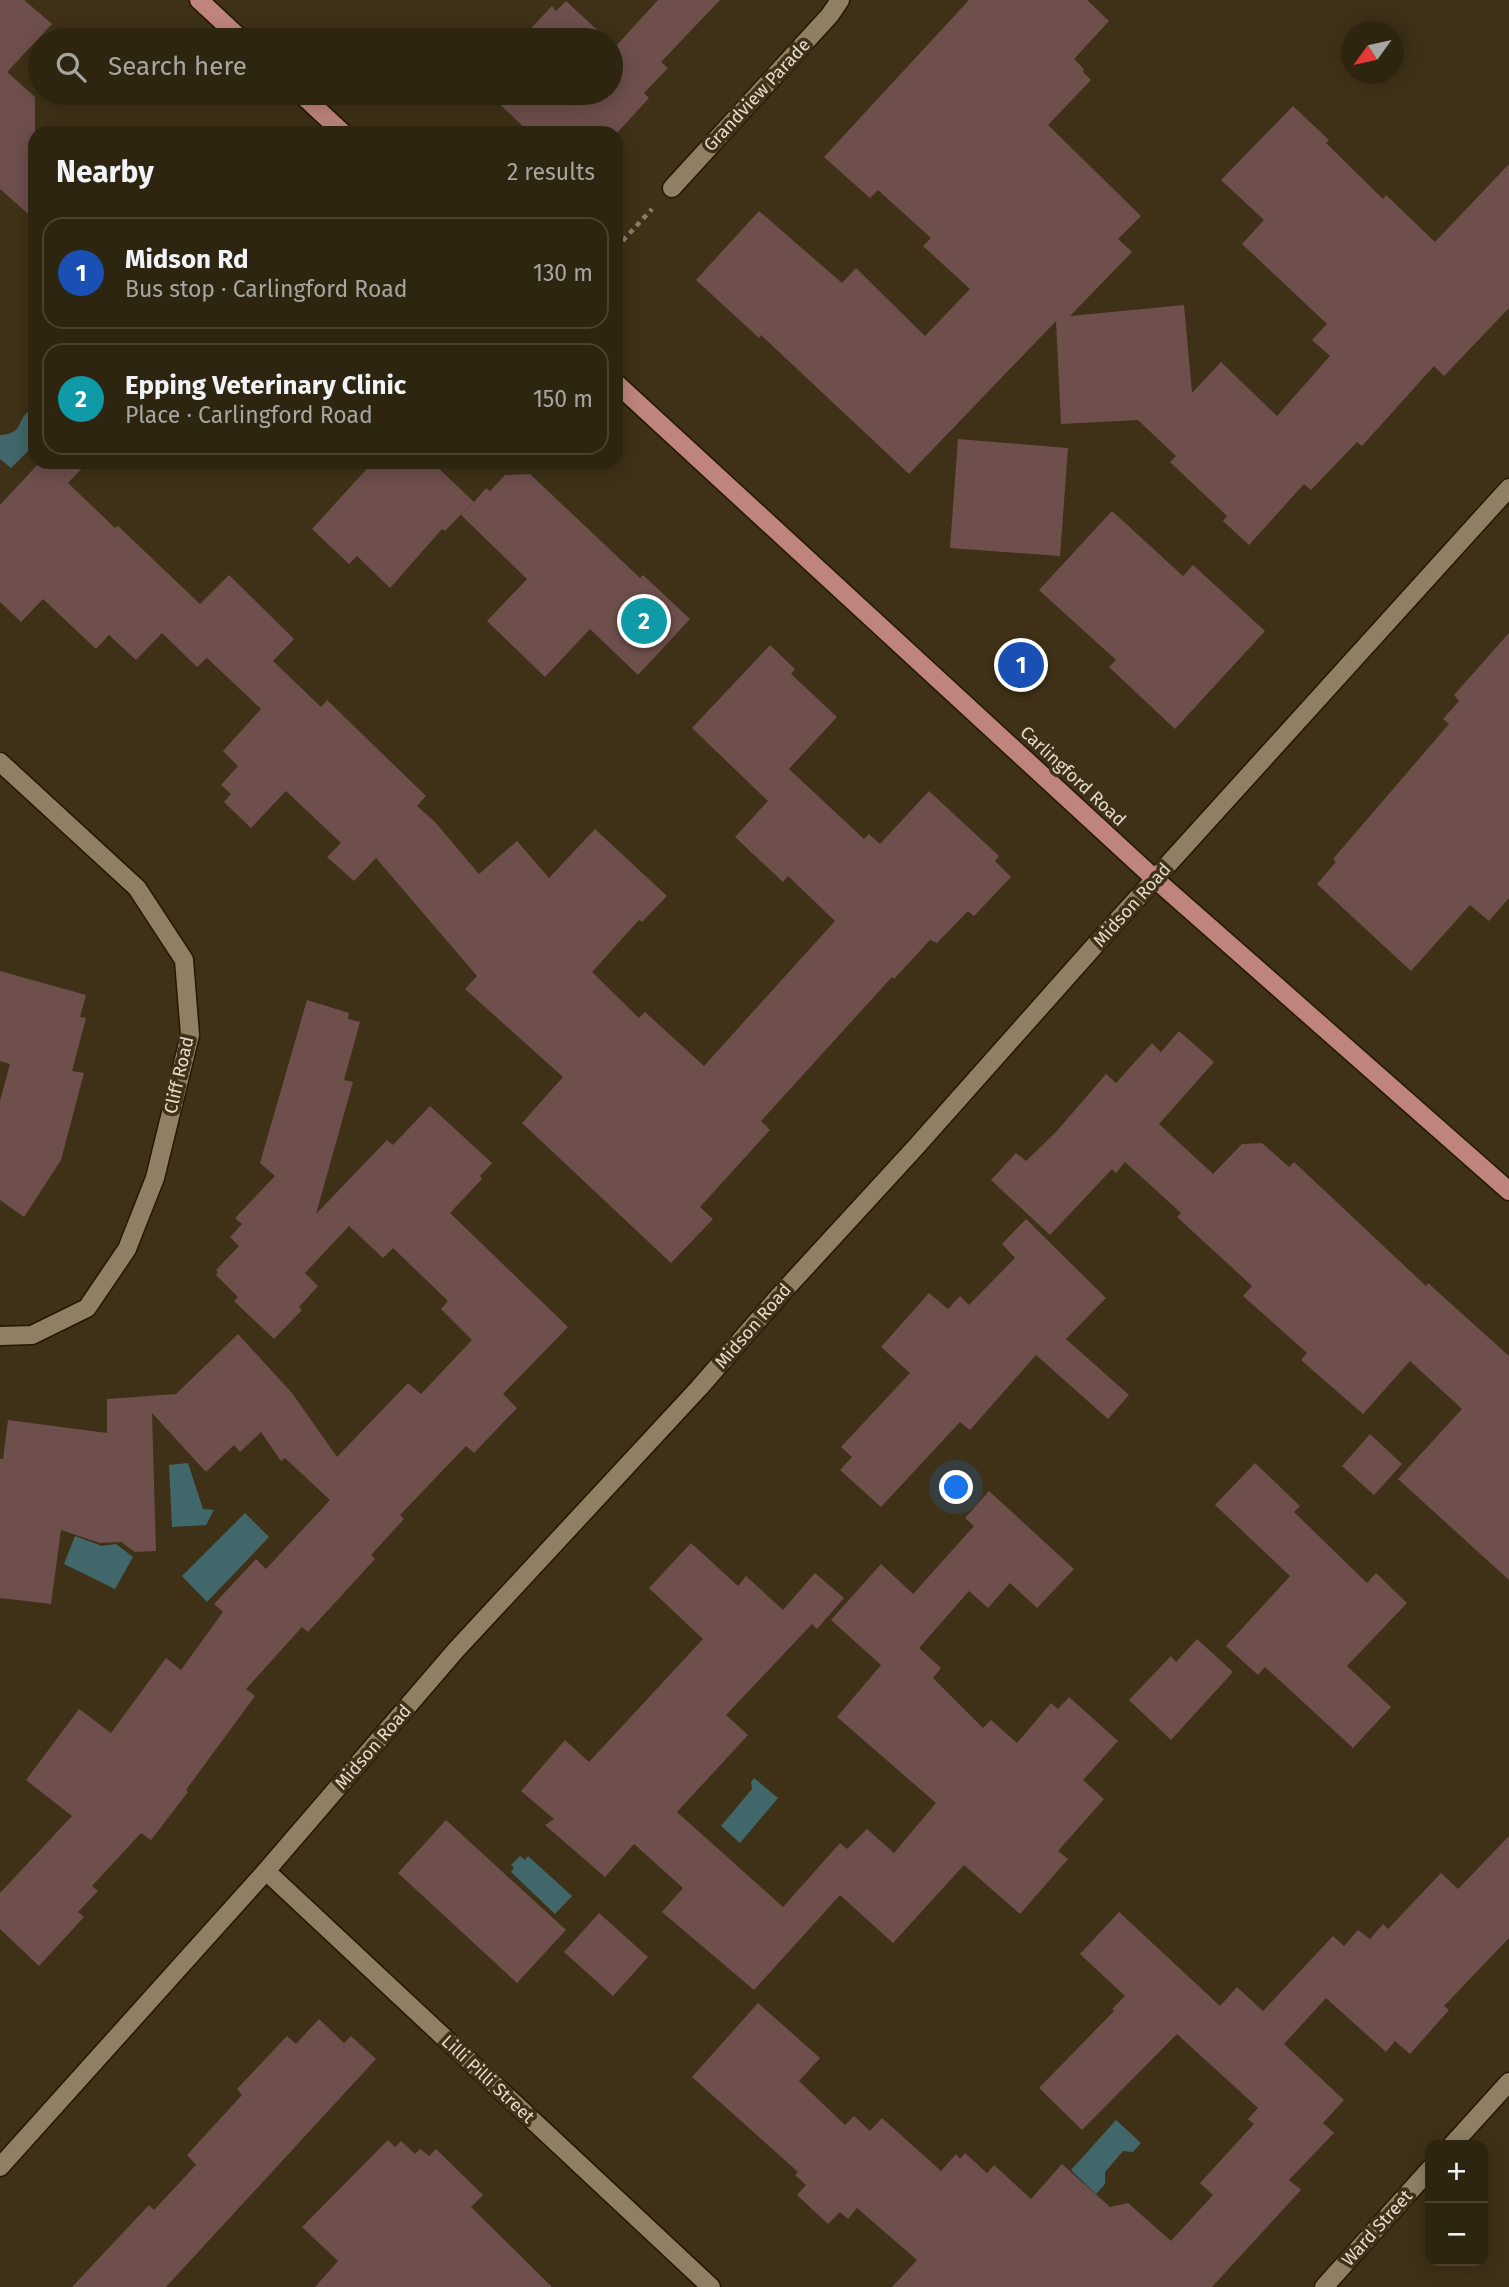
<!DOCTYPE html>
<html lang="en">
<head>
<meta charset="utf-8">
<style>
  :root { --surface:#2e2511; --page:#362d1a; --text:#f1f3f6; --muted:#a7a59f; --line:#494231; --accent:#f19ab1 }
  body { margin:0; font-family:"Fira Sans",sans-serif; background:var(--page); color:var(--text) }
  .controls { position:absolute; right:21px; bottom:21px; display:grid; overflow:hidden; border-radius:14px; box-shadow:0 4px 18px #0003 }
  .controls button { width:63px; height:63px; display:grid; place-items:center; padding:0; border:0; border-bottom:2px solid var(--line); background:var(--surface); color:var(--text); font:35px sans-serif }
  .compass { position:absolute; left:1341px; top:21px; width:63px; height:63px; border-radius:50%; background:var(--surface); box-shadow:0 4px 18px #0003; rotate:237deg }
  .you { position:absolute; left:957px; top:1488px; width:24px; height:24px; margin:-18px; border:5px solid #fff; border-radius:50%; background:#1a73e8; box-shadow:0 0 0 10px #1a73e833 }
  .badge { display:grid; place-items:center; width:46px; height:46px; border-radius:50%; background:var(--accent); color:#fff; font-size:23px; font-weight:700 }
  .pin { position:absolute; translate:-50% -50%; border:4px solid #fff; box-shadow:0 2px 7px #0006 }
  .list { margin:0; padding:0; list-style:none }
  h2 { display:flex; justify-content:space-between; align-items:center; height:91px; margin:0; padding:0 28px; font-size:30px }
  h2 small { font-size:23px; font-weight:400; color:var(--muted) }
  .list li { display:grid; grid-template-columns:46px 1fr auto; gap:21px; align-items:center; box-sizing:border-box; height:112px; margin:0 14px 14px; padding:0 14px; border:2px solid var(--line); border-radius:21px }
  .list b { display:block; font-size:26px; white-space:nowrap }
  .list p { margin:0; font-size:23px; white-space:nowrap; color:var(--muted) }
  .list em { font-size:23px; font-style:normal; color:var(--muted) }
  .icon { flex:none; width:38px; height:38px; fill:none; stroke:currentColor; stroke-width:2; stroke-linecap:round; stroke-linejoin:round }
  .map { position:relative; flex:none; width:1509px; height:2287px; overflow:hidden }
  .search { position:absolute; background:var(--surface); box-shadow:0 4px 18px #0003; left:28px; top:28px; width:595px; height:77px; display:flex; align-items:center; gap:18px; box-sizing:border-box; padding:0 24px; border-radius:38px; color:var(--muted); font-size:26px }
  .panel { position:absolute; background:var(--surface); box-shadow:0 4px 18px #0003; left:28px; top:126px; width:595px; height:343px; border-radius:21px }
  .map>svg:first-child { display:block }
  .water { fill:#41676a }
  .building { fill:#6e4f4c }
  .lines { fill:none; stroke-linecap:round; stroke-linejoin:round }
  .minor-casing { stroke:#251800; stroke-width:21 }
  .tertiary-casing { stroke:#251800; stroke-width:21 }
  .primary-casing { stroke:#251800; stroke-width:21 }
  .path { stroke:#887d68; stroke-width:4.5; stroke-dasharray:5 5; stroke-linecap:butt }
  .minor { stroke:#8f8064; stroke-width:18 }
  .tertiary { stroke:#8f8064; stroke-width:18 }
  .primary { stroke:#bf847e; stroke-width:18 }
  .labels { text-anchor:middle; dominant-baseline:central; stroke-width:7; stroke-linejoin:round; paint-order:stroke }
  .street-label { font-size:18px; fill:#e4dccd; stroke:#3e3117 }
</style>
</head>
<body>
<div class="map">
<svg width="1509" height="2287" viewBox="0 0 1509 2287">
  <rect width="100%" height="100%" fill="#3e3117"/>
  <g class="water">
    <path d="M 30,410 L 35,411 L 35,444 L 11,468 L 0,459 L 0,435 C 24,434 16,420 30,410 Z"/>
    <path d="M 188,1463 L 203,1509 L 214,1510 L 206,1525 L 172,1527 L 169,1465 Z"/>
    <path d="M 245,1513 L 269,1537 L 207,1602 L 182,1576 Z"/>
    <path d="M 75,1536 L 102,1546 L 116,1544 L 133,1557 L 115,1589 L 64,1564 Z"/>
    <path d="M 754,1778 L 778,1798 L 740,1843 L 721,1826 L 752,1789 L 751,1782 Z"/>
    <path d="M 520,1856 L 525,1860 L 528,1856 L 572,1896 L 555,1914 L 511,1872 L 514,1868 L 511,1865 Z"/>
    <path d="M 1116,2120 L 1141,2143 L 1133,2152 L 1123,2151 L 1105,2172 L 1105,2184 L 1096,2194 L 1071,2170 Z"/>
  </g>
  <g class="building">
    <path d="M 0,0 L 24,0 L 52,24 L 7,72 L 35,97 L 35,220 L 0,189 Z"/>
    <path d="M 658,0 L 720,0 L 661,62 L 668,68 L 644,93 L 649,98 L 617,133 L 530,133 L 488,93 L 611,93 L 611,43 L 615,47 Z"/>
    <path d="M 969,0 L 1087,0 L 1109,21 L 1074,59 L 1084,69 L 1083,72 L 1091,80 L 1048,125 L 1141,216 L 1118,239 L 1132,252 L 1070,316 L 1184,305 L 1192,393 L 1221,362 L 1277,416 L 1330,356 L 1312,340 L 1327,324 L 1242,244 L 1264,220 L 1221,180 L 1293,106 L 1329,140 L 1326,143 L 1383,199 L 1386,195 L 1435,242 L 1509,164 L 1509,308 L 1444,376 L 1434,366 L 1362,446 L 1357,442 L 1311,490 L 1304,484 L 1249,545 L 1223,521 L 1227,516 L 1170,462 L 1176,456 L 1138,420 L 1061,424 L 1056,321 L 909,474 L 761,335 L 759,338 L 696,280 L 759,211 L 842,283 L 856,268 L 925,336 L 970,289 L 923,246 L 931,238 L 878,190 L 870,198 L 824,157 Z"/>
    <path d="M 566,1 L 608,40 L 520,40 L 552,6 L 556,11 Z"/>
    <path d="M 958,439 L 1068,448 L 1060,556 L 950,548 Z"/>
    <path d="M 40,462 L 88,462 L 68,483 L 115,528 L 118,526 L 200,604 L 229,575 L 294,639 L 273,661 L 321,707 L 327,700 L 426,796 L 417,806 L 435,822 L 479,874 L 517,841 L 549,878 L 595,829 L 667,896 L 642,922 L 639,920 L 592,972 L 639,1018 L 645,1012 L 704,1066 L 835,921 L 788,876 L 783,882 L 735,837 L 768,801 L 692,728 L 770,645 L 795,669 L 791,674 L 837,717 L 789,769 L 864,839 L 869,834 L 880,844 L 929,791 L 999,856 L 995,861 L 1011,877 L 974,916 L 968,911 L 937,943 L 930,940 L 894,979 L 892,977 L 761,1121 L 770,1130 L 700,1207 L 713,1219 L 671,1263 L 522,1123 L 563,1077 L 465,989 L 477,976 L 376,858 L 354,881 L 327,857 L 341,843 L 286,791 L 251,828 L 224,802 L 231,794 L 221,785 L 238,766 L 223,751 L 261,709 L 207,658 L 197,667 L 162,633 L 136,660 L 109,635 L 96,649 L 43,599 L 21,622 L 0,602 L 0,505 Z"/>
    <path d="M 373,462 L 432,462 L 474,502 L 486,488 L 490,491 L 505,475 L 530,474 L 640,578 L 643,575 L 690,619 L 638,675 L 590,629 L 545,677 L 487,621 L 527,579 L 461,515 L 473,502 L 445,531 L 442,529 L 390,588 L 357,556 L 349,564 L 312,529 Z"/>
    <path d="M 1112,511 L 1183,576 L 1193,565 L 1265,631 L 1175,729 L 1109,667 L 1116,660 L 1039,590 Z"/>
    <path d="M 1509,633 L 1509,898 L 1489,921 L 1470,905 L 1411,971 L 1317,884 L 1336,862 L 1333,859 L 1449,724 L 1443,719 L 1459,701 L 1454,695 Z"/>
    <path d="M 0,971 L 86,995 L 80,1017 L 86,1018 L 72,1071 L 84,1073 L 61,1160 L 24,1217 L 0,1200 L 0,1101 L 10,1064 L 0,1061 Z"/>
    <path d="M 307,1000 L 349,1013 L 348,1019 L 360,1022 L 344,1080 L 353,1082 L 316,1214 L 387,1140 L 393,1145 L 430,1106 L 492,1163 L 480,1176 L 482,1179 L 450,1213 L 568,1327 L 503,1394 L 517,1408 L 474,1453 L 466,1446 L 400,1515 L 404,1519 L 371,1555 L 375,1559 L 308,1632 L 302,1627 L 246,1689 L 255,1696 L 186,1790 L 188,1792 L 151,1840 L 141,1833 L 92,1886 L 98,1891 L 78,1912 L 84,1917 L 39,1966 L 0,1929 L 0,1893 L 72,1816 L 26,1780 L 79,1709 L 111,1733 L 166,1658 L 181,1670 L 223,1612 L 214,1604 L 256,1559 L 266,1569 L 330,1500 L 285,1458 L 281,1461 L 261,1432 L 240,1452 L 234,1445 L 206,1472 L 152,1413 L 156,1551 L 135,1552 L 121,1542 L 100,1543 L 61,1530 L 51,1604 L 0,1598 L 0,1459 L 3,1459 L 8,1420 L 107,1433 L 107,1399 L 176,1394 L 238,1334 L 292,1393 L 337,1457 L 408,1383 L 421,1394 L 472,1340 L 441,1309 L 448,1301 L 393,1248 L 383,1258 L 349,1226 L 305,1273 L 318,1286 L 299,1307 L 302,1310 L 274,1339 L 234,1301 L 238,1297 L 216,1275 L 218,1272 L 216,1270 L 239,1246 L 230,1237 L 242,1224 L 235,1218 L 275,1176 L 260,1163 Z"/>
    <path d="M 1179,1031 L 1214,1062 L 1159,1124 L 1213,1174 L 1242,1144 L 1262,1143 L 1289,1167 L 1294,1162 L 1426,1286 L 1428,1283 L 1509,1356 L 1509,1580 L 1398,1479 L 1462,1409 L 1410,1361 L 1363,1414 L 1301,1360 L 1307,1353 L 1243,1296 L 1252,1286 L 1177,1217 L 1181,1213 L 1125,1162 L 1116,1173 L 1112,1169 L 1050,1235 L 991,1180 L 1016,1153 L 1026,1161 L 1056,1132 L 1106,1074 L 1116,1083 L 1152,1043 L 1161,1052 Z"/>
    <path d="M 1026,1219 L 1106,1298 L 1066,1339 L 1129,1395 L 1108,1419 L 1036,1355 L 970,1430 L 960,1422 L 881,1507 L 840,1470 L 852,1457 L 841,1447 L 910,1373 L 881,1347 L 929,1293 L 948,1309 L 960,1296 L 969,1305 L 1015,1258 L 1002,1244 Z"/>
    <path d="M 1370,1434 L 1402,1464 L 1374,1495 L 1342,1466 Z"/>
    <path d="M 1255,1463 L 1300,1506 L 1294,1512 L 1367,1583 L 1376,1573 L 1407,1603 L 1347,1666 L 1391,1707 L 1353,1748 L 1265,1667 L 1258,1675 L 1226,1646 L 1290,1576 L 1215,1505 Z"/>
    <path d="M 989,1491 L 1074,1569 L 1037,1608 L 1010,1583 L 988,1608 L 969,1591 L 919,1648 L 941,1668 L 933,1678 L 983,1728 L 991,1720 L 1017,1743 L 1051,1703 L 1058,1709 L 1069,1697 L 1118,1741 L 1083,1780 L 1104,1799 L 1058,1851 L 1068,1859 L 1020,1914 L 964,1865 L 893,1943 L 840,1895 L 754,1990 L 662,1912 L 683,1888 L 634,1844 L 605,1877 L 545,1825 L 554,1819 L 521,1791 L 565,1740 L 589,1762 L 703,1639 L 649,1588 L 691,1543 L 738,1586 L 746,1576 L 783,1610 L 815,1573 L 844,1598 L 817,1629 L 812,1624 L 726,1715 L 748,1735 L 677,1812 L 783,1907 L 840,1843 L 847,1849 L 867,1829 L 894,1853 L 936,1803 L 837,1717 L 881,1665 L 831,1620 L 881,1564 L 913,1594 L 974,1526 L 965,1518 Z"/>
    <path d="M 1197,1639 L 1233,1672 L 1171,1740 L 1129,1700 L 1171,1656 L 1176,1662 Z"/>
    <path d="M 446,1820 L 566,1930 L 517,1983 L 398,1873 Z"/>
    <path d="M 1509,1836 L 1509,1938 L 1444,2006 L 1449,2010 L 1410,2054 L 1395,2041 L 1386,2052 L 1326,1998 L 1284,2044 L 1344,2100 L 1323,2123 L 1334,2133 L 1289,2180 L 1301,2190 L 1212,2287 L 892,2287 L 917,2260 L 857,2208 L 848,2219 L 840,2212 L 828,2224 L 797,2195 L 806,2185 L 795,2175 L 798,2172 L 692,2077 L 758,2003 L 820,2058 L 799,2081 L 845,2125 L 854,2116 L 870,2131 L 882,2118 L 941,2171 L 956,2154 L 960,2159 L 965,2153 L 987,2173 L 994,2165 L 1031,2199 L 1062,2164 L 1110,2207 L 1128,2203 L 1171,2241 L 1213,2195 L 1200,2183 L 1254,2124 L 1248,2119 L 1258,2108 L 1177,2034 L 1082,2130 L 1039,2088 L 1114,2011 L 1112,2009 L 1125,1996 L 1080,1954 L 1119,1912 L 1220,2006 L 1237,1987 L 1263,2011 L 1333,1936 L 1344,1946 L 1358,1930 L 1370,1939 L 1383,1924 L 1388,1929 L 1441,1873 L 1458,1889 Z"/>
    <path d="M 599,1913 L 648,1957 L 613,1996 L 564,1952 Z"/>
    <path d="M 319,2019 L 344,2043 L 351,2036 L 376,2059 L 166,2287 L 72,2287 L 149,2205 L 154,2210 L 196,2165 L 187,2155 L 242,2095 L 237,2089 L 287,2036 L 296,2044 Z"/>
    <path d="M 388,2140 L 395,2147 L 401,2141 L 415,2154 L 420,2149 L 429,2156 L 436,2149 L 483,2195 L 471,2207 L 552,2287 L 315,2287 L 338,2261 L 302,2227 Z"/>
  </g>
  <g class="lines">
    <g class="minor-casing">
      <g id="minor">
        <path d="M 672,188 L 830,15 L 840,0"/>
        <path d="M 0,762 L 137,888 L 184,960 L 190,1035 L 155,1178 L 127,1249 L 87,1308 L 32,1335 L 0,1336"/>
        <path d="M 266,1871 L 711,2287"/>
        <path d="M 1452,2145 L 1509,2082"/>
        <path d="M 1324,2287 L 1430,2169"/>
      </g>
    </g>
    <g class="tertiary-casing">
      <path id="tertiary" d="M 0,2167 L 266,1871 L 456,1650 L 699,1388 L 780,1295 L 915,1148 L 1114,924 L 1509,488"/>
    </g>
    <g class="primary-casing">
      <g id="primary">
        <path d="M 199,0 L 242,40"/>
        <path d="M 300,93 L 343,133"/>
        <path d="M 616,383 L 1155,879 L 1509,1191"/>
      </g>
    </g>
    <path class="path" d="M 616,248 L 652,209"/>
    <use href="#minor" class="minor"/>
    <use href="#tertiary" class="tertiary"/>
    <use href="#primary" class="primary"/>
  </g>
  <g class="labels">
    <g class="street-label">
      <text transform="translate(757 95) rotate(-47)">Grandview Parade</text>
      <text transform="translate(1073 776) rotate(43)">Carlingford Road</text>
      <text transform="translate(1132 905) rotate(-48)">Midson Road</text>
      <text transform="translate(179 1075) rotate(-77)">Cliff Road</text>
      <text transform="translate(753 1326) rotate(-49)">Midson Road</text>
      <text transform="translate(373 1747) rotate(-49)">Midson Road</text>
      <text transform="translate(488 2079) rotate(43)">Lilli Pilli Street</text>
      <text transform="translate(1377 2228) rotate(-48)">Ward Street</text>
    </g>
  </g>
</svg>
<div class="controls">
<button>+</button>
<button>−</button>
</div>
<svg class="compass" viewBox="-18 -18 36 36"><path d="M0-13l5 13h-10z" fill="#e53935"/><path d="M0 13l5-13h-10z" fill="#a7a59f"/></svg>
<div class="you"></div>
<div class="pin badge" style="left:1021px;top:665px;background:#1a4fb4">1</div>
<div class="pin badge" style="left:644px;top:621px;background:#0f9aa8">2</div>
<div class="search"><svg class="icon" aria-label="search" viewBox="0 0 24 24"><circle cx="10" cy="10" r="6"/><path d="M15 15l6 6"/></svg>Search here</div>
<section class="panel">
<h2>Nearby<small>2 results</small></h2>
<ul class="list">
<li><span class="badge" style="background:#1a4fb4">1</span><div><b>Midson Rd</b><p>Bus stop · Carlingford Road</p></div><em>130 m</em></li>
<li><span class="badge" style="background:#0f9aa8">2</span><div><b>Epping Veterinary Clinic</b><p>Place · Carlingford Road</p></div><em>150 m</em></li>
</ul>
</section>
</div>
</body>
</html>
